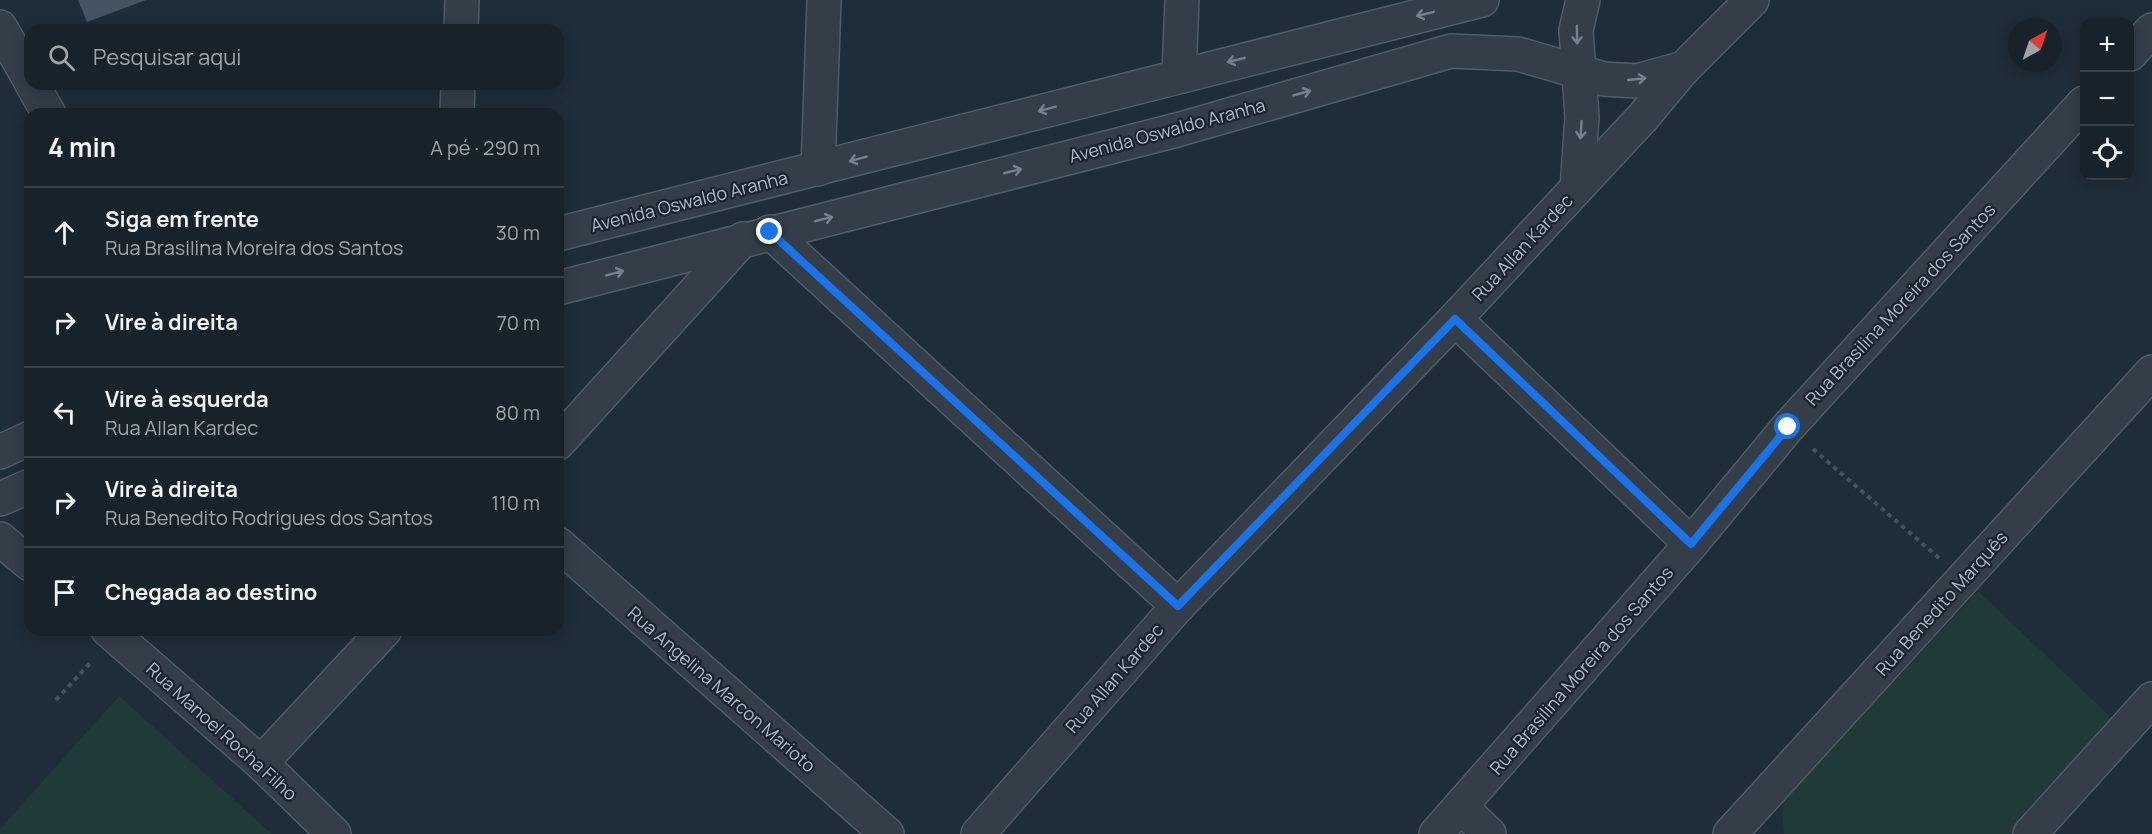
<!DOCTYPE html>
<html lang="pt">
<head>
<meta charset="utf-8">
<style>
  :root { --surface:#17222a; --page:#242f36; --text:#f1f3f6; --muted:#9ea4a8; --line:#363f47 }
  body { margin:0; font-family:Manrope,sans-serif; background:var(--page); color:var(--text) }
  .controls { position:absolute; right:18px; top:18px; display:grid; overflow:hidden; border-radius:12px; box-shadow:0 3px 15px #0003 }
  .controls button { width:54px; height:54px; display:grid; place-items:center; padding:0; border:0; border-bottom:2px solid var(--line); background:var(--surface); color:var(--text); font:30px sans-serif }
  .compass { position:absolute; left:2008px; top:18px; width:54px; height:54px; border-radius:50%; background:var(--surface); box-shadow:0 3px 15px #0003; rotate:40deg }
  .stop { position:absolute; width:18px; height:18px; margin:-14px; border:4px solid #1a73e8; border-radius:50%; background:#fff }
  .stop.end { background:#1a73e8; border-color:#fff; box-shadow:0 2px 6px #0008 }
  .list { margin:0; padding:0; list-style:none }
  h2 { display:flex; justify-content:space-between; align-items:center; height:78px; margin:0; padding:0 24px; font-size:26px }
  h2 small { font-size:20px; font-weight:400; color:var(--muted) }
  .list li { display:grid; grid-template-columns:39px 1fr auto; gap:18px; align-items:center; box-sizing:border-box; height:90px; padding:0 24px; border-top:2px solid var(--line) }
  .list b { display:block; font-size:22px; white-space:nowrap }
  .list p { margin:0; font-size:20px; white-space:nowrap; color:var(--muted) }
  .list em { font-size:20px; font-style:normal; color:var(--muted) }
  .icon { flex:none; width:33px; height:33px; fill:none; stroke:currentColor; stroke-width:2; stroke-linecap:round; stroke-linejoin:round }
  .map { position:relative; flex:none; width:2152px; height:834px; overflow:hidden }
  .search { position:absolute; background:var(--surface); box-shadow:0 3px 15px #0003; left:24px; top:24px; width:540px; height:66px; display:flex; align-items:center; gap:15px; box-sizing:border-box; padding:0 21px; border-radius:18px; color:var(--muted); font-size:22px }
  .panel { position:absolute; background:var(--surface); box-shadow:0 3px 15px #0003; left:24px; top:108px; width:540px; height:528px; border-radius:18px }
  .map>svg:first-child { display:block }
  .green { fill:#213939 }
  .building { fill:#455463 }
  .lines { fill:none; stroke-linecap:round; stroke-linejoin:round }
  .minor-casing { stroke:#505c67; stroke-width:36 }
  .path { stroke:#3f5656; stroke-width:4; stroke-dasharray:4.5 4.5; stroke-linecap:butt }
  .minor { stroke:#333e49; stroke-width:33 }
  .oneway { stroke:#76828e }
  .route { stroke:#1a73e8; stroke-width:8 }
  .labels { text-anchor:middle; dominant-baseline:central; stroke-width:4.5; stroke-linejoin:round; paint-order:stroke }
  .street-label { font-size:18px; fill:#adb9c6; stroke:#18232d }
</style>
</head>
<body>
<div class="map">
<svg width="2152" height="834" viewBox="0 0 2152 834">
  <rect width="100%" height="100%" fill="#1f2d38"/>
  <g class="green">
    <path d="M 1978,591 L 2117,723 L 2014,834 L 1784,834 L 1782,810 L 1787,797 Z"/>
    <path d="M 119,696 L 272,834 L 0,834 L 0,829 Z"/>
  </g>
  <path class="building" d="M 78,0 L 146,0 L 87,22 Z"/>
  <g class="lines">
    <g class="minor-casing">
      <g id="minor">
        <path d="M 0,27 L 30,80"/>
        <path d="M 461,30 L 462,0"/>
        <path d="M 2130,54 L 2152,30"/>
        <path d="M 1179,74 L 1182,0"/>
        <path d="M 32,84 L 49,114"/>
        <path d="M 457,114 L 458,84"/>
        <path d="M 818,169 L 824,0"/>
        <path d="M 1577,188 L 1582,117 L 1576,30 L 1583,0"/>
        <path d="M 770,232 L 1178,606"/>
        <path d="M 558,234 C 866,157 1173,76 1482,0"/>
        <path d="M 558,288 L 1177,130 L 1451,51 L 1518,54 L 1604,79 L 1637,81 L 1684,68 L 1752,0"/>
        <path d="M 1455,319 L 1691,544"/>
        <path d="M 558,443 L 743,239"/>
        <path d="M 0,452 L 30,438"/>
        <path d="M 0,499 L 30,486"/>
        <path d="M 0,539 L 30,564"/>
        <path d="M 558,544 L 887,834"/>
        <path d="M 108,630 L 261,763 L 334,834"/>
        <path d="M 261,763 L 385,630"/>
        <path d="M 1461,807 L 1489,834"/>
        <path d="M 978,834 L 1178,606 L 1455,319 L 1644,116 L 1684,68"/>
        <path d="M 1436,834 L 1691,544 L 1788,427 L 2084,103"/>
        <path d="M 1730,834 L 2152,372"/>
        <path d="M 2030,834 L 2152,699"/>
      </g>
    </g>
    <g class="path">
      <path d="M 1813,449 L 1939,558"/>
      <path d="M 56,700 L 92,661"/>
    </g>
    <use href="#minor" class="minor"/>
  </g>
  <defs><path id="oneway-shaft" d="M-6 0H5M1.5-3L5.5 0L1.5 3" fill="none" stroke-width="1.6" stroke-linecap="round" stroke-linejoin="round" transform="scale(1.5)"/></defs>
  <g class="oneway">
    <use href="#oneway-shaft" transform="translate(1425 14) rotate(166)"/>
    <use href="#oneway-shaft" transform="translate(1577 35) rotate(89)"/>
    <use href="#oneway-shaft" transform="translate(1236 60) rotate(166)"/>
    <use href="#oneway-shaft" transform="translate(1637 79) rotate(-6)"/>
    <use href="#oneway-shaft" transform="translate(1302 93) rotate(-16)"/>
    <use href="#oneway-shaft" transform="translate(1047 109) rotate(165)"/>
    <use href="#oneway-shaft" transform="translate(1581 130) rotate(94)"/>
    <use href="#oneway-shaft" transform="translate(858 159) rotate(165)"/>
    <use href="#oneway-shaft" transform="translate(1013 171) rotate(-14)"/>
    <use href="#oneway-shaft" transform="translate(824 219) rotate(-14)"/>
    <use href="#oneway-shaft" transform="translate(615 273) rotate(-15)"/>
  </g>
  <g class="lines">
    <path class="route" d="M 770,232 L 1178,606 L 1455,319 L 1691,544 L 1788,427"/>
  </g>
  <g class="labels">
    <g class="street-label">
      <text transform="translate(1167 130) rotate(-15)">Avenida Oswaldo Aranha</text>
      <text transform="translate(689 201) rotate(-14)">Avenida Oswaldo Aranha</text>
      <text transform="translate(1522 247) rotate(-47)">Rua Allan Kardec</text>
      <text transform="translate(1900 304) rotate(-47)">Rua Brasilina Moreira dos Santos</text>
      <text transform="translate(1941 603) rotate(-48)">Rua Benedito Marquês</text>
      <text transform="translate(1581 670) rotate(-49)">Rua Brasilina Moreira dos Santos</text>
      <text transform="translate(1114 678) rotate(-49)">Rua Allan Kardec</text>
      <text transform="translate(722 689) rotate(41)">Rua Angelina Marcon Marioto</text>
      <text transform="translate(222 731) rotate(42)">Rua Manoel Rocha Filho</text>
    </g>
  </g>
</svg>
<div class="controls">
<button>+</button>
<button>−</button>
<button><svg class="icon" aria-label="locate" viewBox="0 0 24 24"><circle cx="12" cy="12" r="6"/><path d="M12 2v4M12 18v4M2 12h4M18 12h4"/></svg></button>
</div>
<svg class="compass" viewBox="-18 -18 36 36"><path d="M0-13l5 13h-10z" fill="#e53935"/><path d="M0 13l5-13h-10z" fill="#9ea4a8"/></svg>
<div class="stop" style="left:1788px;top:427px"></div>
<div class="stop end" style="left:770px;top:232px"></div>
<div class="search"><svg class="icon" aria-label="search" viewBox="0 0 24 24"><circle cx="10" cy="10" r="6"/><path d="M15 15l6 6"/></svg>Pesquisar aqui</div>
<section class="panel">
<h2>4 min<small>A pé · 290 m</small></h2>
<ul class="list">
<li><svg class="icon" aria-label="ahead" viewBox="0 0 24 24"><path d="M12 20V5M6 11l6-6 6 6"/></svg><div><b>Siga em frente</b><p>Rua Brasilina Moreira dos Santos</p></div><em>30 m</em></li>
<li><svg class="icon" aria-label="right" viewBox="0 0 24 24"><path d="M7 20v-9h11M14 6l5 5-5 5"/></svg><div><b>Vire à direita</b></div><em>70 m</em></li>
<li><svg class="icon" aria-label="left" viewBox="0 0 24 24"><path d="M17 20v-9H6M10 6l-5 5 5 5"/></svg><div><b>Vire à esquerda</b><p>Rua Allan Kardec</p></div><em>80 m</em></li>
<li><svg class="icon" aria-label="right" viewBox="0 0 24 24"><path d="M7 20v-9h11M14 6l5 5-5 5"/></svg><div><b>Vire à direita</b><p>Rua Benedito Rodrigues dos Santos</p></div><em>110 m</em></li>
<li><svg class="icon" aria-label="arrive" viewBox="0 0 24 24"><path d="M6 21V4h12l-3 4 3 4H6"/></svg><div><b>Chegada ao destino</b></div></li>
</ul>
</section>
</div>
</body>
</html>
